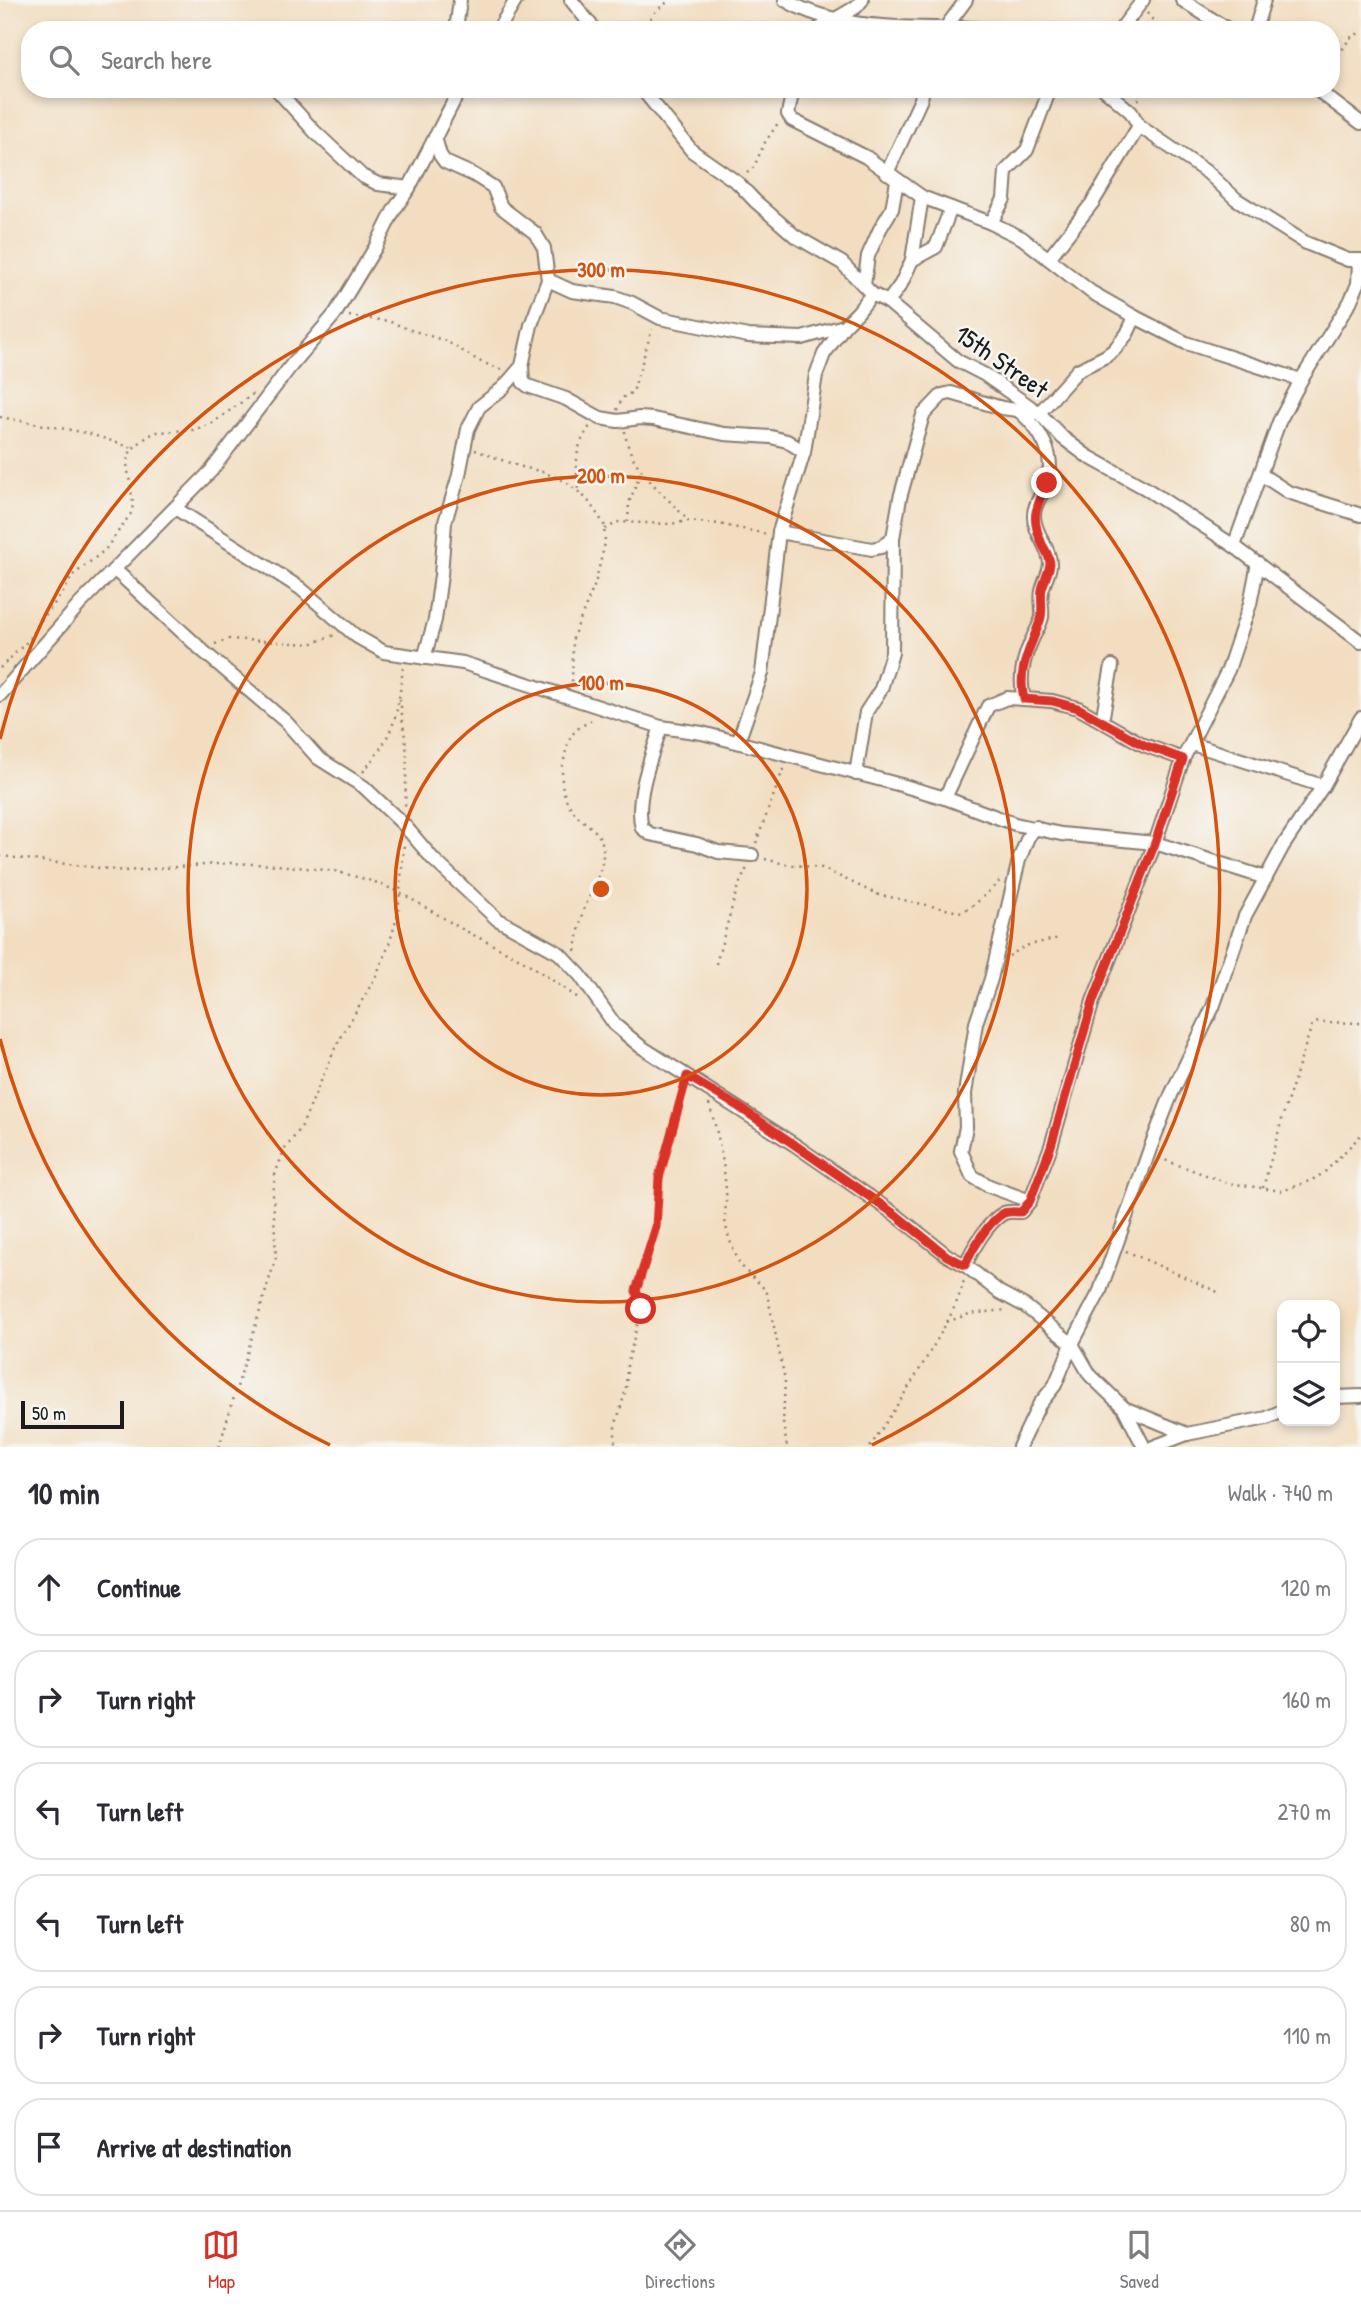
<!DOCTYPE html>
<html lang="en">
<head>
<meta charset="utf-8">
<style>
  :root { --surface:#fff; --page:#f7f7f7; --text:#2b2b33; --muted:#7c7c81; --line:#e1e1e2; --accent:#d93025 }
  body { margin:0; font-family:"Patrick Hand",sans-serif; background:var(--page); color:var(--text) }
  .controls { position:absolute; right:21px; bottom:21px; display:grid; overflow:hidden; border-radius:14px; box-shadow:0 4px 10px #0003 }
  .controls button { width:63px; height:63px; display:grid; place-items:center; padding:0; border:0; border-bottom:2px solid var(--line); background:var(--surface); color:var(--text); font:35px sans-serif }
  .scale { position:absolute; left:21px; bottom:18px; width:103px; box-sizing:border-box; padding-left:7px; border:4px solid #1c1c1c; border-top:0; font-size:19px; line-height:24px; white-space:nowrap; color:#1c1c1c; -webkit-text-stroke:5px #f6f6f2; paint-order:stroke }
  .stop { position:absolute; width:21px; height:21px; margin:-16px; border:5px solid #d93025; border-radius:50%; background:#fff }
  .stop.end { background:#d93025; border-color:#fff; box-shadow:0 2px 7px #0008 }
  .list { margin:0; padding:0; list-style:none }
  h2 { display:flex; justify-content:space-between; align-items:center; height:91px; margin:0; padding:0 28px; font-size:30px }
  h2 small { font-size:23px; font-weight:400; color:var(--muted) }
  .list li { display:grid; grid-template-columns:46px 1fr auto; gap:21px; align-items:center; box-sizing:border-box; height:98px; margin:0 14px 14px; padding:0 14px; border:2px solid var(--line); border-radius:28px }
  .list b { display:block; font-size:26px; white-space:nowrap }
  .list em { font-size:23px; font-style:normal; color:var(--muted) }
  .icon { flex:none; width:38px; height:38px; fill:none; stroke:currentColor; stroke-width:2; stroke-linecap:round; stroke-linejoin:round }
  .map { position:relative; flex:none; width:1361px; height:1447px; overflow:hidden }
  .search { position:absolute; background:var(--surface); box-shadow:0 4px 10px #0003; left:21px; right:21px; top:21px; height:77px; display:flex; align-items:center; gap:18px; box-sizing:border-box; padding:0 24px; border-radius:28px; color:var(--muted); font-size:26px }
  .sheet { height:763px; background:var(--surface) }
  nav { display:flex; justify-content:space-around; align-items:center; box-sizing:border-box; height:98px; border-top:2px solid var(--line); background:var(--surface); font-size:19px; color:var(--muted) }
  nav a { display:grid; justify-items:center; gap:4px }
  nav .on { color:var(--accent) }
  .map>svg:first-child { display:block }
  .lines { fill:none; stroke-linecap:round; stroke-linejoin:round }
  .street-casing { stroke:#877c6e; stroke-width:16 }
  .path { stroke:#877c6e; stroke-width:2.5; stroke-dasharray:2 5; stroke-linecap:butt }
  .street { stroke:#fff; stroke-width:12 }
  .route { stroke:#d93025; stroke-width:9 }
  .ring { fill:none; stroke:#d4530e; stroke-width:3.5 }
  .labels { text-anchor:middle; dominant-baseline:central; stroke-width:5; stroke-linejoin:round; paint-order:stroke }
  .street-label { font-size:26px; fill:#1c1c1c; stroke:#f6f6f2 }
  .centre { fill:#d4530e; stroke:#f6f6f2; stroke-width:3.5 }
  .ring-label { font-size:21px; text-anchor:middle; font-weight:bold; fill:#d4530e; stroke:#f6f6f2; stroke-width:5; stroke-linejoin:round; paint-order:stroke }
</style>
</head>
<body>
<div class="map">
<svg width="1361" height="1447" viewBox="0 0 1361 1447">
  <rect width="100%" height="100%" fill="#f6f6f2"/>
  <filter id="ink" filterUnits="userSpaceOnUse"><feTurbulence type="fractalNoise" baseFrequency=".0143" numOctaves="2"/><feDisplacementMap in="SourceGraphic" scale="14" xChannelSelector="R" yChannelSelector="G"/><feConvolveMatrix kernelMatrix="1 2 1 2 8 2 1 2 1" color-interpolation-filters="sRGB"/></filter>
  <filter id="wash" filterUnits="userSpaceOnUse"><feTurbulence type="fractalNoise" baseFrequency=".00686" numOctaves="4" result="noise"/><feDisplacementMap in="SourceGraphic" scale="28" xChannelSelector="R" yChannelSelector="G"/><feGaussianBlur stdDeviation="1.57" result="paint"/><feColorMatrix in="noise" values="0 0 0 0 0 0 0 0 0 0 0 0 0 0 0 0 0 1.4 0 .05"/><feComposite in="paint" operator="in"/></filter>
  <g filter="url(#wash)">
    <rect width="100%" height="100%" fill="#f2ddc0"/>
  </g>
  <g filter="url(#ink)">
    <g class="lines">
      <g class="street-casing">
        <g id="street">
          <path d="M 571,0 L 595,30"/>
          <path d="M 785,0 C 830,26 884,27 934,28 C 953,28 970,26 988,30"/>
          <path d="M 1182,0 L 1229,30"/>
          <path d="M 946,27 L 966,0"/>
          <path d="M 456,30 L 460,0"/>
          <path d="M 498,30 L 516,0"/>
          <path d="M 817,30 L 856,7 L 862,0"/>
          <path d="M 1120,30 L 1143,0"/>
          <path d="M 1255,30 L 1264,0"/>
          <path d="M 276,89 L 315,132 L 362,176 L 378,184 L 409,188"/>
          <path d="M 642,89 L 692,151 L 738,183 L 755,201 L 795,236 L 842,263 L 872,294 L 888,302 L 958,361 L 985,375 L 1039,413 L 1063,438 L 1087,456 L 1145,488 L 1234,546 L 1361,642"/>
          <path d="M 793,89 L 788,114 L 792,120 L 866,157 L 922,197 L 991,223 L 1022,238 L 1091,292 L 1135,317 L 1186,343 L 1301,380"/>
          <path d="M 1104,89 L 1131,112 L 1139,126 L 1208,173 L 1236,199 L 1306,243 L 1348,260 L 1361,260"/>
          <path d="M 1316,89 L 1361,123"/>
          <path d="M 887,173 L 921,99 L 923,89"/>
          <path d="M 991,223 L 1004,199 L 1006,171 L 1027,150 L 1050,89"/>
          <path d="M 1049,258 L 1093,202 L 1139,126"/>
          <path d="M 912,260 L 922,197"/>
          <path d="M 548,280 L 572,291 L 615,297 L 632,303 L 660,318 L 748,336 L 802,338 L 844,326"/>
          <path d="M 864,285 L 868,256 L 880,229 L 892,209 L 897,181"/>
          <path d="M 888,302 L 901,284 L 912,260 L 936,247 L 951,208"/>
          <path d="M 522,366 L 523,382 L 528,386 L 566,399 L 600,418 L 618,421 L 640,418 L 653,419 L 724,434 L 771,437 L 787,441 L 804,452"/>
          <path d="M 1019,411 C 1040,429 1058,456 1046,485 C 1042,495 1034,504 1034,515 C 1033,533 1051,548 1050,565 C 1049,574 1044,582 1042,591 C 1040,599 1043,609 1042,617 C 1040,626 1034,634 1031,642 C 1022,661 1019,679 1024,699"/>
          <path d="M 1262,475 L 1288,492 L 1361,515"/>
          <path d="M 175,508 L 300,588 L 356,636 L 384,652 L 463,663 L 661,727 L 702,733 L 901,785 L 945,798 L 1015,824 L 1061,834 L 1155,843 L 1266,878"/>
          <path d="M 779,532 L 872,549 L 881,547 L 893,538 L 900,498 L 923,415 L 942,395 L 951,393 L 1002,408 L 1039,413 L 1078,370 L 1106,356 L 1114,350 L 1127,334 L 1135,317"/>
          <path d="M 1234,546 L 1279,422 L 1301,380 L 1350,302 L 1358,284 L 1359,261"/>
          <path d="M 115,570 L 203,651 L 286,722 L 318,758 L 364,787 L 404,825 L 433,859 L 497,919 L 559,953 L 580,975 L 615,1025 L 640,1046 L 795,1145 L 896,1215 L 948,1256 L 965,1265 L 999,1292 L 1025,1306 L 1072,1344 L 1090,1375 L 1124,1408 L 1144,1447"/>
          <path d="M 424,658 L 435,620 L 441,575 L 445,522 L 459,475 L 468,429 L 479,407 L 503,388 L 522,366 L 531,325 L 548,280 L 544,248 L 535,233 L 501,207 L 493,187 L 474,175 L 445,162 L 440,155 L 435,137"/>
          <path d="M 0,695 L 80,604 L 211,471 L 290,367 L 335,314 L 375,248 L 394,210 L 409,188 L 460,89"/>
          <path d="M 1102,721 L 1112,666"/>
          <path d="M 661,727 C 652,754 634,800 642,828 L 650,834 L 697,844 L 718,852 L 752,855"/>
          <path d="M 738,742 L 762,673 L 779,532 L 804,452 L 816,375 L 824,354 L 844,326 L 858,312 L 872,294"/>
          <path d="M 1192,744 L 1323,786"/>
          <path d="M 856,774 L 866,712 L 881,689 L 892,653 L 893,538"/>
          <path d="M 945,798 L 988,706 L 1007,698 L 1024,699 L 1052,701 L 1078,708 L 1144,745 L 1183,759"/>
          <path d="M 1030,1201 L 989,1186 L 972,1176 L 961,1151 L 966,1127 L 965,1094 L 976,1023 L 991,979 L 1019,860 L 1028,837 L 1036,827"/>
          <path d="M 965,1265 C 972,1250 988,1221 1004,1213 C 1009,1211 1016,1212 1021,1212 L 1030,1201 L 1051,1146 L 1093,1001 L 1155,843 L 1183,759 L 1228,670 L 1250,604 L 1258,563"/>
          <path d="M 1335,1397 L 1361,1396"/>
          <path d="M 1124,1408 L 1187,1434"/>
          <path d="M 1019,1447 L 1039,1405 L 1055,1385 L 1072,1344 L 1100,1291 L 1151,1146 L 1171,1095 L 1213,1007 L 1245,916 L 1283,846 L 1323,786 L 1361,718"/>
          <path d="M 1153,1447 L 1187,1434 L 1267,1418 L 1282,1411"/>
        </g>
      </g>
      <g class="path">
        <path d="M 1147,13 L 1161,30"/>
        <path d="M 642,30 L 656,11 L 670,0"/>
        <path d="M 1331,67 L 1350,38 L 1361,32"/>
        <path d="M 1138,100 L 1145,89"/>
        <path d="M 747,173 L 754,167 L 764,144 L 778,123"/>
        <path d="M 349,316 L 388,321 L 411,330 L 446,341 L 479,361 L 502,370"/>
        <path d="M 617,410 L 622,398 L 633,392 L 652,329"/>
        <path d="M 0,417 L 87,433 L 133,448"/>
        <path d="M 625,431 C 628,469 666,494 688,521"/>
        <path d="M 475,450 L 518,466 L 543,472 L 565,481 L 587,499 L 604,524 L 605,543 L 595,584 L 573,637 L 572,686"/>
        <path d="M 578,489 C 576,461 574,450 590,426"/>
        <path d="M 628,522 L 629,503 L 641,471"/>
        <path d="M 605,529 L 619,522 L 670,524 L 688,521 L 719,524 L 766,534"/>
        <path d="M 215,644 L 229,639 L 310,644 L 335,635"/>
        <path d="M 0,668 L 30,639 L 38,624 L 65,590 L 72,576 L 105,550 L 132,512 L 133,502 L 127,464 L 128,456 L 133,448 L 148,436 L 157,432 L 193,430 L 211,424 L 253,394"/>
        <path d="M 400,699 L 407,754 L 405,810"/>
        <path d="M 363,772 C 396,731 397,718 403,667"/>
        <path d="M 756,843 L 784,767"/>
        <path d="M 0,856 L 125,871 L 230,863 L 277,865 L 335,871 L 375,882 L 401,893 L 462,929 L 526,962 L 581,1000"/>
        <path d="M 765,859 L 784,864 L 822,868 L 876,894 L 959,912 C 975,908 988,891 1000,881"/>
        <path d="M 575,951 C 579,937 579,922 584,909 C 592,890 605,868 603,847 C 601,833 590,827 581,819 C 562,803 559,781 564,760 C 569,735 571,731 594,719"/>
        <path d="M 1009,956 L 1025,946 L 1059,938"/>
        <path d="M 716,964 L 737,889 L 747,868"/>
        <path d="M 709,1104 C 718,1133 724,1161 726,1191 C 727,1200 725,1209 725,1218 C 726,1233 732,1247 738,1260 C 745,1274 759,1280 767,1293 L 785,1380 L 783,1423 L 787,1447"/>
        <path d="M 1159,1158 L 1228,1183 L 1282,1191 L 1312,1180 L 1324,1173 L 1361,1135"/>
        <path d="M 1263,1188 L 1284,1112 L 1312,1025 L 1318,1022 L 1361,1023"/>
        <path d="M 1126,1251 L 1220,1293"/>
        <path d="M 947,1322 L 969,1314 L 1005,1310"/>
        <path d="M 219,1447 L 276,1257 L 273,1195 L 275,1175 L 284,1150 L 301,1128 L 335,1048 L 376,976 L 389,945 L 398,914 L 404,844"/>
        <path d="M 620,1447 L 615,1443 L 615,1427 L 626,1389 L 627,1366 L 642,1306 L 636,1291 L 656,1227 L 659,1178 L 684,1087"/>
        <path d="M 870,1447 C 892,1413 914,1380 934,1345 C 946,1324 958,1304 964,1280"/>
      </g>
      <use href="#street" class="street"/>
    </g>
  </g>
  <g class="lines" filter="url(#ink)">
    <path class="route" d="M 641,1309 L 641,1301 L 636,1291 L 656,1227 L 659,1178 L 687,1076 L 739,1107 L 795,1145 L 896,1215 L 947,1256 L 965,1265 C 972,1250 988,1221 1004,1213 C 1009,1211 1016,1212 1021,1212 L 1030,1201 L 1051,1146 L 1093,1001 L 1155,843 L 1183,759 L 1144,745 L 1078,708 L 1052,701 L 1024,699 C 1017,669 1030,649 1040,621 C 1044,611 1040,600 1042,589 C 1044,581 1049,572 1050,564 C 1050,556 1045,550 1042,544 C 1030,516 1036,509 1047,483"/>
  </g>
  <g class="ring">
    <circle cx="601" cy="889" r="206"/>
    <circle cx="601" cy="889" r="413"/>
    <path d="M330 1445A619 619 0 0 1 0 1039M0 739A619 619 0 1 1 872 1445"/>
  </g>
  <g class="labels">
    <g class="street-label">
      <text transform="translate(1002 361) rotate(35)">15th Street</text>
    </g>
  </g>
  <circle cx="601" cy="889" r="10" class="centre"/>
  <g class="ring-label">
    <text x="601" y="277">300 m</text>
    <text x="601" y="483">200 m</text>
    <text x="601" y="690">100 m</text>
  </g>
</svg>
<div class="controls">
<button><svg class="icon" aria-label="locate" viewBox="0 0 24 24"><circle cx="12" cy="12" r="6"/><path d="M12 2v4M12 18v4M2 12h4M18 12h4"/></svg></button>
<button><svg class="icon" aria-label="layers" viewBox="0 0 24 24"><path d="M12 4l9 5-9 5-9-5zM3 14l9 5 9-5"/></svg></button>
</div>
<div class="scale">50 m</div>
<div class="stop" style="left:641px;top:1309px"></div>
<div class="stop end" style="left:1047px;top:483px"></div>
<div class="search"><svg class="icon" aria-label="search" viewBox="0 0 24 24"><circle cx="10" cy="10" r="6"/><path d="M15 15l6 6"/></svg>Search here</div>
</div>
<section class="sheet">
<h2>10 min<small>Walk · 740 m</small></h2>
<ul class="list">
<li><svg class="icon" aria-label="ahead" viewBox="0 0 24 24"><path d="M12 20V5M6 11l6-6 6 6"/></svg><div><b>Continue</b></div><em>120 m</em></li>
<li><svg class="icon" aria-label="right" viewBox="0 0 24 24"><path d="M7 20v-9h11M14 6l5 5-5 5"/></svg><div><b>Turn right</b></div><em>160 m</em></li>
<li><svg class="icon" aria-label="left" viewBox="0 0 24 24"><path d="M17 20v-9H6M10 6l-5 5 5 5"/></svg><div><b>Turn left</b></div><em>270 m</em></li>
<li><svg class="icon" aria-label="left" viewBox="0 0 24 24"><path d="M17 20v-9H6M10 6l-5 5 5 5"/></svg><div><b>Turn left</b></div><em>80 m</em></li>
<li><svg class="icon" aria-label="right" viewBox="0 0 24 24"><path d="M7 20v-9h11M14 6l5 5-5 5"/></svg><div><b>Turn right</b></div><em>110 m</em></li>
<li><svg class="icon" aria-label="arrive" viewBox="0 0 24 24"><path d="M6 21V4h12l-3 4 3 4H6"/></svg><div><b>Arrive at destination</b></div></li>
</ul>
</section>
<nav>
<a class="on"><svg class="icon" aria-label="map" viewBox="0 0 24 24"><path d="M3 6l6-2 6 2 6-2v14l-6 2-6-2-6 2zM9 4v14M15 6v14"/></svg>Map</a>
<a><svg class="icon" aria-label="directions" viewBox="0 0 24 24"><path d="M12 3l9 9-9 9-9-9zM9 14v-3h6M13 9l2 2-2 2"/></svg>Directions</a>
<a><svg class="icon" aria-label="saved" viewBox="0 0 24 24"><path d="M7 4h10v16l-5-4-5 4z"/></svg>Saved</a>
</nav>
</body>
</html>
